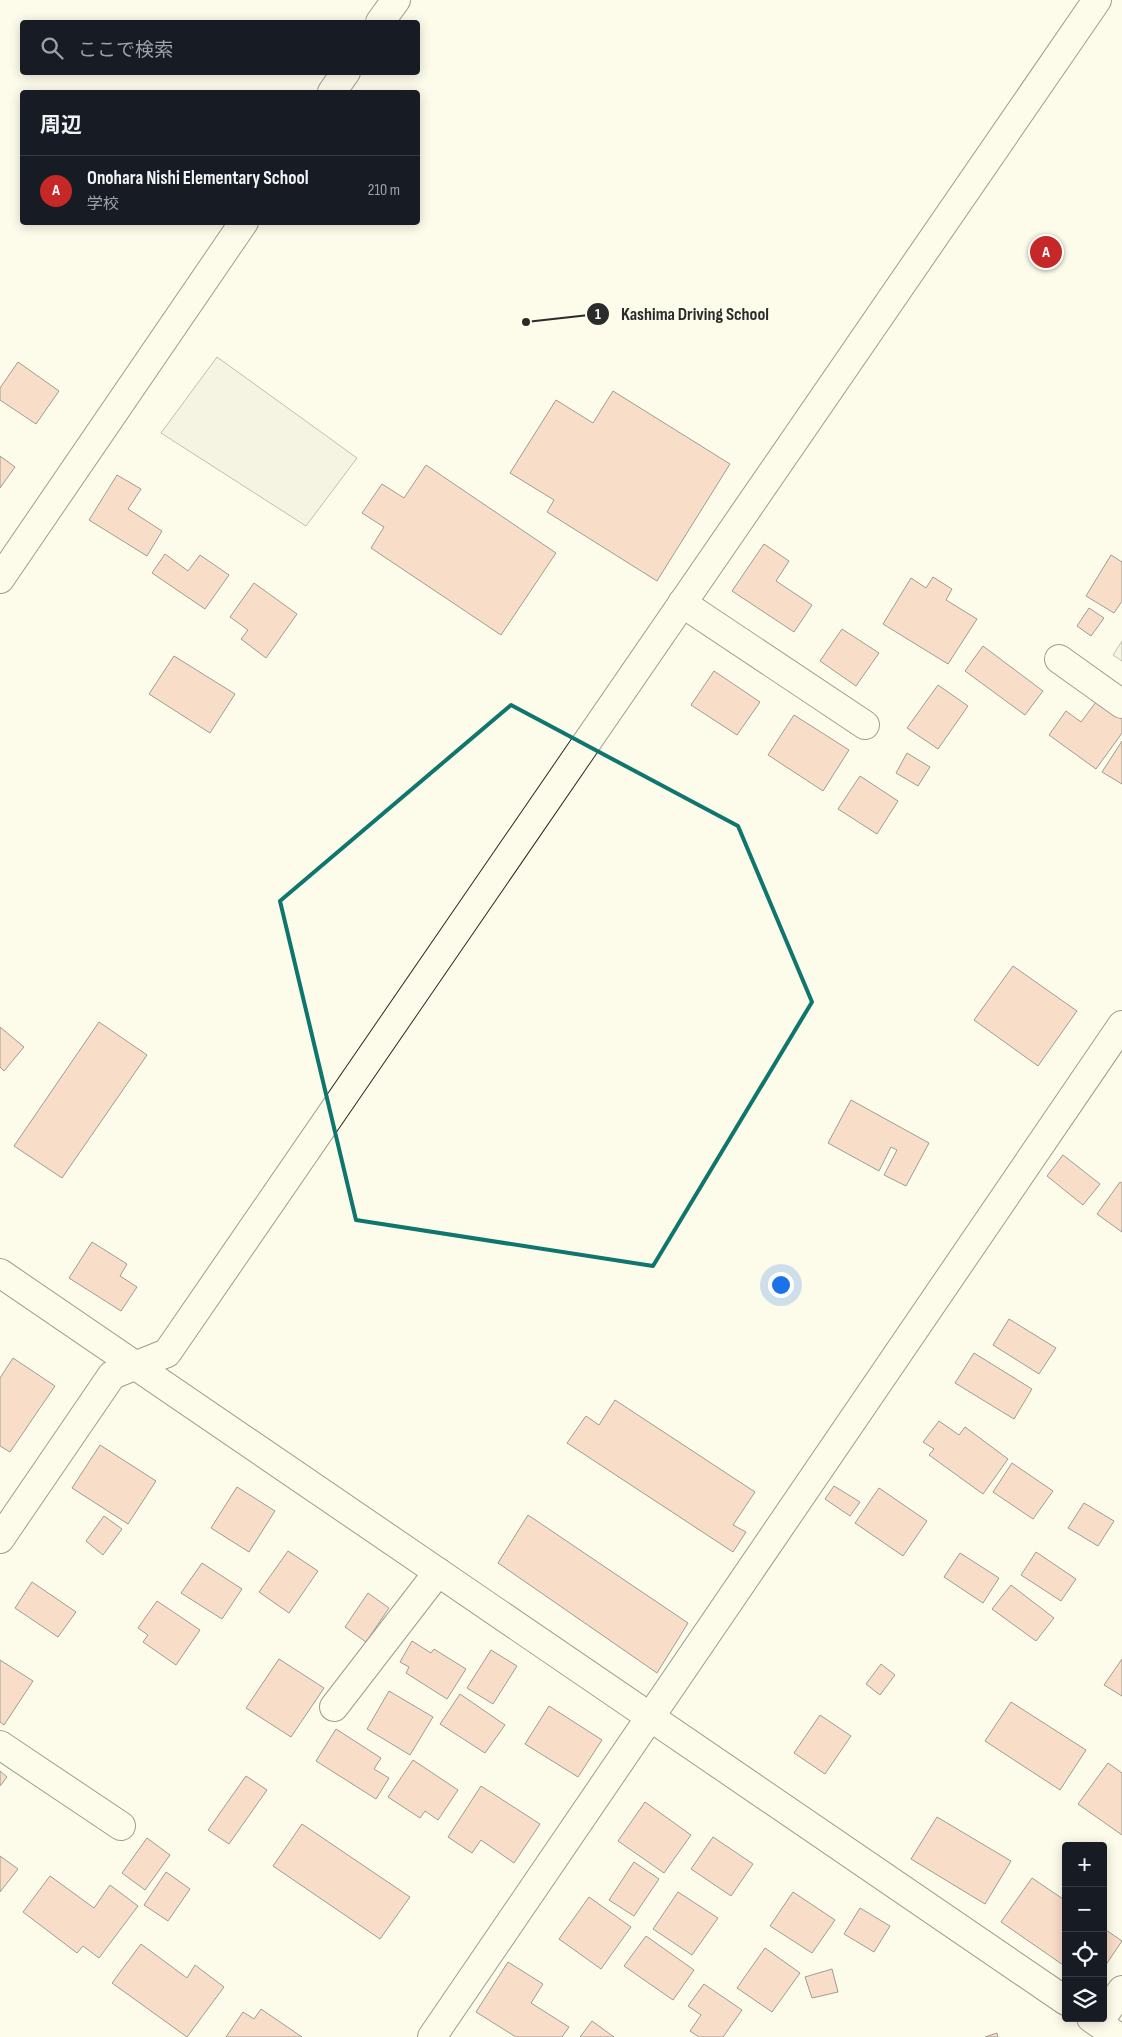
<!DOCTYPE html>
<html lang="ja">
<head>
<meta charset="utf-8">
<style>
  :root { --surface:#171b24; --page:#20242c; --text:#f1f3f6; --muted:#9ea1a6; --line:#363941; --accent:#c62828 }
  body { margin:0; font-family:"Sofia Sans Condensed","Noto Sans JP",sans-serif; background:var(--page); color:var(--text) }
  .controls { position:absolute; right:15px; bottom:15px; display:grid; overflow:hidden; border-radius:5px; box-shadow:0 2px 12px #0003 }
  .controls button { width:45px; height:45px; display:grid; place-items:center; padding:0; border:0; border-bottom:1px solid var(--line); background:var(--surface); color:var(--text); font:25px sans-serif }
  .you { position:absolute; left:780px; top:1284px; width:18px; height:18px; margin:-12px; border:4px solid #fff; border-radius:50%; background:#1a73e8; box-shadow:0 0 0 8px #1a73e833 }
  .badge { display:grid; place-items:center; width:32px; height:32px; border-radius:50%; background:var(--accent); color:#fff; font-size:16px; font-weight:700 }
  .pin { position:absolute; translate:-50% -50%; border:2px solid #fff; box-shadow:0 1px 5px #0006 }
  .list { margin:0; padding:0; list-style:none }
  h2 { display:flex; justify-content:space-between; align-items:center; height:65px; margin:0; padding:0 20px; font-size:21px }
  h2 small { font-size:16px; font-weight:400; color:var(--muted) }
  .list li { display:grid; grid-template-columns:32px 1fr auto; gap:15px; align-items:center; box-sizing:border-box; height:70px; padding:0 20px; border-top:1px solid var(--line) }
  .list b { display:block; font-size:19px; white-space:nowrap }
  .list p { margin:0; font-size:16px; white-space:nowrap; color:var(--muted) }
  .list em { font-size:16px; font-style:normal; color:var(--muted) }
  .icon { flex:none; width:28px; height:28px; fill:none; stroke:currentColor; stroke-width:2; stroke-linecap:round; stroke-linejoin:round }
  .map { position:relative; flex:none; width:1122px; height:2037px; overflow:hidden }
  .search { position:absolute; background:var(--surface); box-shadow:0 2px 12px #0003; left:20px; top:20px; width:400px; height:55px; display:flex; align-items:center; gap:12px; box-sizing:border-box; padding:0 18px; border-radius:5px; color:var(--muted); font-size:19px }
  .panel { position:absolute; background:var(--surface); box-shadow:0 2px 12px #0003; left:20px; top:90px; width:400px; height:135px; border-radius:5px }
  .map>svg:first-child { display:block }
  .green { fill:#ecebdb; stroke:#74746e }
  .parking { fill:#eceadb; stroke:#74746e }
  .building { fill:#f2b8a0; stroke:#2b2b2b }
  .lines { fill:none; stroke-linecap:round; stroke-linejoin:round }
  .minor-casing { stroke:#2b2b2b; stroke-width:30 }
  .minor { stroke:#fdfbea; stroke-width:28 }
  .marked { fill:none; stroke:#0f766e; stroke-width:4; stroke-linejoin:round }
  .leader { fill:none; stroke:#2b2b2b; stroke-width:2 }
  .callout-dot { fill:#2b2b2b; stroke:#fdfbea; stroke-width:2 }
  .mark-label { font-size:15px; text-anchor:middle; font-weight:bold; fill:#fff }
  .callout-label { font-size:18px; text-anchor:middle; font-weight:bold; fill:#2b2b2b; stroke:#fdfbea; stroke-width:4; stroke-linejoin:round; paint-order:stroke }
</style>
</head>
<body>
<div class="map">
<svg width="1122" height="2037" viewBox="0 0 1122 2037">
  <rect width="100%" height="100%" fill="#fdfbea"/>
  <path class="green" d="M 1122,641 L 1122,661 L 1113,655 Z"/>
  <path class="parking" d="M 217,357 L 357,458 L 306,526 L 161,433 Z"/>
  <g class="building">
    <path d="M 18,362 L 59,391 L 36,424 L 0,400 L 0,388 Z"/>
    <path d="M 613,391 L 730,464 L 657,581 L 547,512 L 554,500 L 510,473 L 556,400 L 593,423 Z"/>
    <path d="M 0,456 L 15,467 L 0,488 Z"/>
    <path d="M 426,465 L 556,553 L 501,635 L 371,548 L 384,527 L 362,513 L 382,484 L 404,498 Z"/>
    <path d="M 117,475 L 141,489 L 128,509 L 162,531 L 147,556 L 89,520 Z"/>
    <path d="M 764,544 L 789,561 L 776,581 L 812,605 L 794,632 L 732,591 Z"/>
    <path d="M 165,554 L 188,571 L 200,555 L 229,575 L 205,609 L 152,573 Z"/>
    <path d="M 1111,555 L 1122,562 L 1122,601 L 1114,613 L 1086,596 Z"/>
    <path d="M 933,577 L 952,589 L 946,600 L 977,619 L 948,664 L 883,624 L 911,578 L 926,588 Z"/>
    <path d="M 254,583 L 297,614 L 266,658 L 241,639 L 248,630 L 230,617 Z"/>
    <path d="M 1089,608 L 1104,618 L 1091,636 L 1077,626 Z"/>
    <path d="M 842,629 L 879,653 L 856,686 L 820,661 Z"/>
    <path d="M 983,646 L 1043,691 L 1025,715 L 965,671 Z"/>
    <path d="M 174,656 L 235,694 L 210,733 L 149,694 Z"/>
    <path d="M 714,671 L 760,702 L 737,735 L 691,705 Z"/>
    <path d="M 938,685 L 968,706 L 938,749 L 907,728 Z"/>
    <path d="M 1099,698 L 1122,715 L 1122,733 L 1096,769 L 1049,735 L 1066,711 L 1081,722 Z"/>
    <path d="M 794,715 L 849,750 L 823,791 L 768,755 Z"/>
    <path d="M 1122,741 L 1122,784 L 1102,772 Z"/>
    <path d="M 907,753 L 930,767 L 918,786 L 896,773 Z"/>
    <path d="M 860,776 L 898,801 L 877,834 L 838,809 Z"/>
    <path d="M 1013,966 L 1077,1011 L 1038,1066 L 974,1020 Z"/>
    <path d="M 99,1022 L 147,1055 L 62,1178 L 14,1146 Z"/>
    <path d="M 0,1027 L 24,1047 L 4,1071 L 0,1067 Z"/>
    <path d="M 851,1100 L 929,1143 L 906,1186 L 884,1175 L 897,1150 L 891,1147 L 879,1171 L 828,1143 Z"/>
    <path d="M 1063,1155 L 1100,1184 L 1083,1205 L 1047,1176 Z"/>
    <path d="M 1120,1182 L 1122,1183 L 1122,1232 L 1097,1214 Z"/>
    <path d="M 92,1242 L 127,1264 L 120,1276 L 137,1287 L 121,1311 L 69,1278 Z"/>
    <path d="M 1009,1319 L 1056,1348 L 1039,1374 L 993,1345 Z"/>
    <path d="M 974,1353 L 1032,1389 L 1014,1419 L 955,1383 Z"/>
    <path d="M 13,1358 L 55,1386 L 10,1452 L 0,1446 L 0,1378 Z"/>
    <path d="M 615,1400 L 755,1492 L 733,1525 L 746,1532 L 733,1552 L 567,1443 L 586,1416 L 599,1425 Z"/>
    <path d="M 939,1421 L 959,1435 L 965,1427 L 1008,1459 L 983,1494 L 929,1455 L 934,1449 L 923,1442 Z"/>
    <path d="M 100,1445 L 156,1481 L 128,1524 L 72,1488 Z"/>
    <path d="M 1012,1463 L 1053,1491 L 1033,1519 L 993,1492 Z"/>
    <path d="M 834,1486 L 860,1502 L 850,1516 L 825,1499 Z"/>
    <path d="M 237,1487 L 275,1511 L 249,1552 L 211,1528 Z"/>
    <path d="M 879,1488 L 927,1521 L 903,1556 L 855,1523 Z"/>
    <path d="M 1084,1503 L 1114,1521 L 1098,1546 L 1068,1528 Z"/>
    <path d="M 528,1515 L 688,1623 L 657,1673 L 498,1563 Z"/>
    <path d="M 104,1516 L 122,1529 L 103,1555 L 86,1541 Z"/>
    <path d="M 288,1551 L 318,1571 L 289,1613 L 259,1592 Z"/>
    <path d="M 1036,1552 L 1076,1579 L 1061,1601 L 1021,1575 Z"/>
    <path d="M 960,1553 L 999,1578 L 983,1603 L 944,1577 Z"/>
    <path d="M 202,1563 L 242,1589 L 222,1619 L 181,1593 Z"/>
    <path d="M 32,1582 L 76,1612 L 58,1637 L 15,1608 Z"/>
    <path d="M 1011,1585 L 1054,1618 L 1036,1641 L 992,1609 Z"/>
    <path d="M 368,1593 L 389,1608 L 366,1642 L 345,1627 Z"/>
    <path d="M 157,1601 L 200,1630 L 176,1665 L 143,1642 L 148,1635 L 138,1628 Z"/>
    <path d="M 412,1641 L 431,1653 L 434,1649 L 466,1669 L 447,1699 L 406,1673 L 409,1667 L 400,1662 Z"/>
    <path d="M 491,1650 L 517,1666 L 493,1704 L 467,1688 Z"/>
    <path d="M 279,1659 L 324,1688 L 291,1737 L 246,1708 Z"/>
    <path d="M 1122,1659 L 1122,1696 L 1104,1685 Z"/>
    <path d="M 0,1660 L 33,1681 L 4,1725 L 0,1722 Z"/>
    <path d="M 881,1664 L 895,1675 L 880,1695 L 866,1684 Z"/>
    <path d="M 389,1691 L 433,1717 L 410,1755 L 367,1729 Z"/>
    <path d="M 460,1694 L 505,1725 L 485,1753 L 440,1724 Z"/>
    <path d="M 1011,1702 L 1086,1750 L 1060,1790 L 985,1741 Z"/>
    <path d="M 549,1706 L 602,1740 L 578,1777 L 525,1744 Z"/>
    <path d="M 820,1715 L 851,1736 L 825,1774 L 794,1753 Z"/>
    <path d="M 336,1729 L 381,1758 L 374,1769 L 389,1778 L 376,1799 L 316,1761 Z"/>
    <path d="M 413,1760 L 458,1790 L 438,1820 L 425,1811 L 420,1818 L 388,1797 Z"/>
    <path d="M 1108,1763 L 1122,1773 L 1122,1835 L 1078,1804 Z"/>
    <path d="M 0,1771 L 7,1777 L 0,1786 Z"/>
    <path d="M 246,1776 L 267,1790 L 229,1844 L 208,1830 Z"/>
    <path d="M 481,1786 L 540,1824 L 514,1863 L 481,1840 L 472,1853 L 448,1837 Z"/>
    <path d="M 645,1802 L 691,1835 L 664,1873 L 618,1841 Z"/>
    <path d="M 937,1817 L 1011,1861 L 985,1904 L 911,1859 Z"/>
    <path d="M 302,1824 L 410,1897 L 380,1939 L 273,1866 Z"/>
    <path d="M 713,1837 L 753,1864 L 731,1896 L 691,1869 Z"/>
    <path d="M 147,1838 L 170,1855 L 145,1890 L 122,1873 Z"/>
    <path d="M 0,1856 L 18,1869 L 0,1892 Z"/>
    <path d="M 634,1862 L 659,1879 L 634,1916 L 609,1900 Z"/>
    <path d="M 166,1872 L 190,1889 L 168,1921 L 144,1905 Z"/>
    <path d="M 50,1876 L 94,1908 L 110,1885 L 138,1906 L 99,1958 L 83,1946 L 77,1953 L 23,1912 Z"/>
    <path d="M 1032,1878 L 1066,1901 L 1066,1967 L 1001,1922 Z"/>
    <path d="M 678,1892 L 718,1918 L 692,1955 L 653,1929 Z"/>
    <path d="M 793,1892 L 835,1920 L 812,1953 L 770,1926 Z"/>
    <path d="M 589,1897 L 631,1927 L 601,1969 L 559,1939 Z"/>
    <path d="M 860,1908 L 890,1926 L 874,1952 L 844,1934 Z"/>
    <path d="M 1103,1928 L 1122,1941 L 1103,1969 Z"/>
    <path d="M 646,1936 L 694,1970 L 673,2000 L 624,1966 Z"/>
    <path d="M 141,1944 L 187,1978 L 195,1965 L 224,1987 L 187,2037 L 112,1983 Z"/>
    <path d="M 765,1948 L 800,1973 L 772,2012 L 737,1988 Z"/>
    <path d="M 508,1962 L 543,1984 L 531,2003 L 569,2027 L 562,2037 L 516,2037 L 476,2012 Z"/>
    <path d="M 832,1969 L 838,1992 L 812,1998 L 805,1977 Z"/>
    <path d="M 704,1984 L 742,2010 L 723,2037 L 699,2037 L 690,2031 L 701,2015 L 688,2006 Z"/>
    <path d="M 261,2009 L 302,2037 L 226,2037 L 243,2012 L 254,2019 Z"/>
    <path d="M 592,2021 L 614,2037 L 580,2037 Z"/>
    <path d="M 997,2033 L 998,2037 L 985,2037 Z"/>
  </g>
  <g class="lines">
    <g class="minor-casing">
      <g id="minor">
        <path d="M 380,22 L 396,0"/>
        <path d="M 332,92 L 346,72"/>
        <path d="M 0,579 L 244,222"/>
        <path d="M 682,603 L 865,725"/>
        <path d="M 1059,659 L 1122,704"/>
        <path d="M 0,1273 L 1066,2001"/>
        <path d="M 0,1539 L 112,1375 L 167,1353 L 1097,0"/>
        <path d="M 334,1707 L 438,1572"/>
        <path d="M 0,1745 L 121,1826"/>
        <path d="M 1103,2016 L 1122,1990"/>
        <path d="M 1091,2018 L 1118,2037"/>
        <path d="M 432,2037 L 1122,1025"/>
      </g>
    </g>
    <use href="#minor" class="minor"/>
  </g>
  <path d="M0 0H1122V2037H0ZM 511,705 L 738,826 L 812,1002 L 653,1266 L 356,1220 L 280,901 Z" fill="#fdfbea" fill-opacity=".55" fill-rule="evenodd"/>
  <path class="marked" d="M 511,705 L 738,826 L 812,1002 L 653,1266 L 356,1220 L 280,901 Z"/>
  <path class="leader" d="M526 322L598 314"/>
  <g class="callout-dot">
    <circle cx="526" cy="322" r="5"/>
    <circle cx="598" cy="314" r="12"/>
  </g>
  <g class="mark-label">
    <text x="598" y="319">1</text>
  </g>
  <g class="callout-label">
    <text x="695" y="320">Kashima Driving School</text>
  </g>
</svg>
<div class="controls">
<button>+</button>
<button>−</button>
<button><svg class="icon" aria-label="locate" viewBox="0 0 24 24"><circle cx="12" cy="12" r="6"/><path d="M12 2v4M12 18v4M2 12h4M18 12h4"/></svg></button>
<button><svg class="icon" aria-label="layers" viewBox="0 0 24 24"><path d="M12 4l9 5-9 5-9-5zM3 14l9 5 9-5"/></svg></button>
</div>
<div class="you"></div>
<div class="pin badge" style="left:1046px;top:252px">A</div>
<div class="search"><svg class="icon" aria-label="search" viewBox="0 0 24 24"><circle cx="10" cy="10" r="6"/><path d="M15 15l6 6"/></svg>ここで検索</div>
<section class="panel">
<h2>周辺<small></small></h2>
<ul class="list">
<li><span class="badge">A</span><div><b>Onohara Nishi Elementary School</b><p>学校</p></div><em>210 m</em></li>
</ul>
</section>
</div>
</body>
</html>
